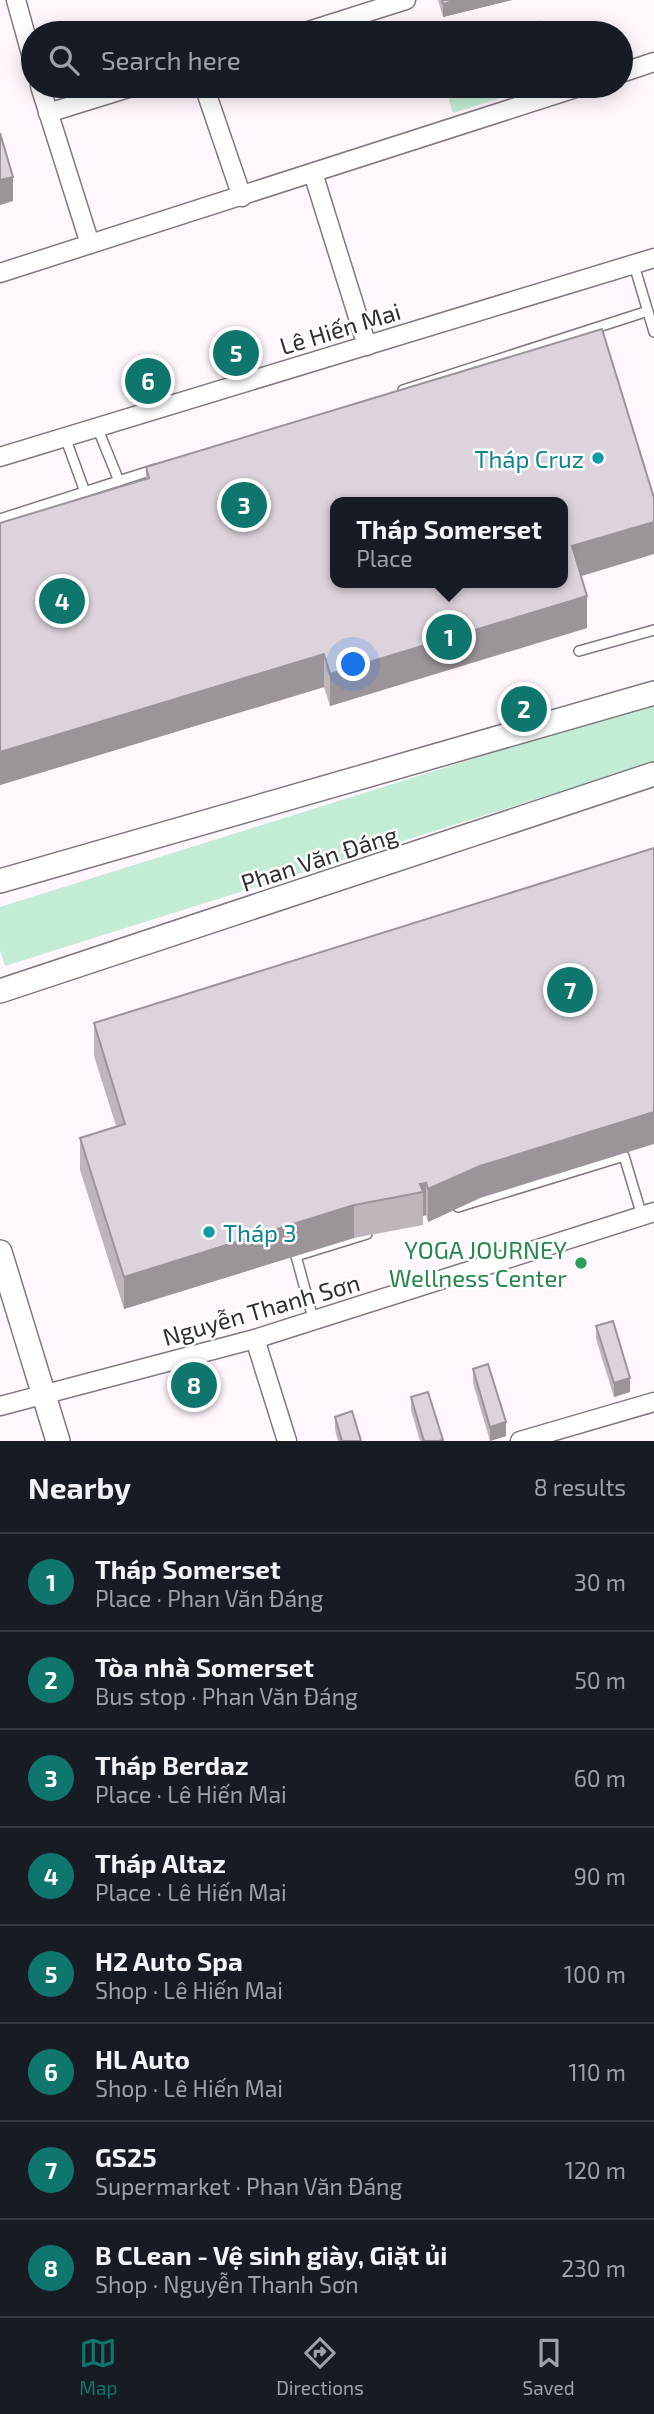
<!DOCTYPE html>
<html lang="en">
<head>
<meta charset="utf-8">
<style>
  :root { --surface:#171b24; --page:#242831; --text:#f1f3f6; --muted:#9ea1a6; --line:#363941; --accent:#0f766e }
  body { margin:0; font-family:"Exo 2",sans-serif; background:var(--page); color:var(--text) }
  .you { position:absolute; left:354px; top:665px; width:24px; height:24px; margin:-18px; border:5px solid #fff; border-radius:50%; background:#1a73e8; box-shadow:0 0 0 10px #1a73e833 }
  .badge { display:grid; place-items:center; width:46px; height:46px; border-radius:50%; background:var(--accent); color:#fff; font-size:23px; font-weight:700 }
  .pin { position:absolute; translate:-50% -50%; border:4px solid #fff; box-shadow:0 2px 7px #0006 }
  .popup { position:absolute; left:330px; top:497px; width:238px; height:91px; box-sizing:border-box; display:grid; place-content:center; border-radius:14px; background:var(--surface); filter:drop-shadow(0 2px 5px #0005); font-size:23px; white-space:nowrap; color:var(--muted) }
  .popup b { font-size:26px; color:var(--text) }
  .popup::after { content:''; position:absolute; left:50%; top:100%; margin-left:-14px; border:14px solid transparent; border-top-color:var(--surface) }
  .list { margin:0; padding:0; list-style:none }
  h2 { display:flex; justify-content:space-between; align-items:center; height:91px; margin:0; padding:0 28px; font-size:30px }
  h2 small { font-size:23px; font-weight:400; color:var(--muted) }
  .list li { display:grid; grid-template-columns:46px 1fr auto; gap:21px; align-items:center; box-sizing:border-box; height:98px; padding:0 28px; border-top:2px solid var(--line) }
  .list b { display:block; font-size:26px; white-space:nowrap }
  .list p { margin:0; font-size:23px; white-space:nowrap; color:var(--muted) }
  .list em { font-size:23px; font-style:normal; color:var(--muted) }
  .icon { flex:none; width:38px; height:38px; fill:none; stroke:currentColor; stroke-width:2; stroke-linecap:round; stroke-linejoin:round }
  .map { position:relative; flex:none; width:654px; height:1441px; overflow:hidden }
  .search { position:absolute; background:var(--surface); box-shadow:0 4px 18px #0003; left:21px; right:21px; top:21px; height:77px; display:flex; align-items:center; gap:18px; box-sizing:border-box; padding:0 24px; border-radius:38px; color:var(--muted); font-size:26px }
  .sheet { height:875px; background:var(--surface) }
  nav { display:flex; justify-content:space-around; align-items:center; box-sizing:border-box; height:98px; border-top:2px solid var(--line); background:var(--surface); font-size:19px; color:var(--muted) }
  nav a { display:grid; justify-items:center; gap:4px }
  nav .on { color:var(--accent) }
  .map>svg:first-child { display:block }
  .green { fill:#c3ecd6 }
  .lines { fill:none; stroke-linecap:round; stroke-linejoin:round }
  .service-casing { stroke:#817880; stroke-width:12 }
  .minor-casing { stroke:#817880; stroke-width:21 }
  .tertiary-casing { stroke:#817880; stroke-width:26 }
  .service { stroke:#fff; stroke-width:9 }
  .minor { stroke:#fff; stroke-width:18 }
  .tertiary { stroke:#fff; stroke-width:23 }
  .wall { fill:#beb5bd }
  .shaded-wall { fill:#9b949a }
  .building { fill:#ddd3dc; stroke:#9b949a; stroke-width:2; fill-rule:evenodd }
  .culture-dot { fill:#0f9aa8; stroke:#fff; stroke-width:2.5 }
  .leisure-dot { fill:#2e9e5b; stroke:#fff; stroke-width:2.5 }
  .labels { text-anchor:middle; dominant-baseline:central; stroke-width:5; stroke-linejoin:round; paint-order:stroke }
  .street-label { font-size:24px; fill:#322e32; stroke:#fff }
  .culture-label { font-size:24px; fill:#0d838f; stroke:#fff; text-anchor:end }
  .leisure-label { font-size:24px; fill:#27864d; stroke:#fff; text-anchor:end }
</style>
</head>
<body>
<div class="map">
<svg width="654" height="1441" viewBox="0 0 654 1441">
  <rect width="100%" height="100%" fill="#fff6fe"/>
  <g class="green">
    <path d="M 541,20 L 546,33 L 497,33 Z"/>
    <path d="M 445,86 L 539,86 L 453,113 Z"/>
    <path d="M 654,702 L 654,762 L 5,966 L 0,951 L 0,907 Z"/>
  </g>
  <g class="lines">
    <g class="service-casing">
      <g id="service">
        <path d="M 634,265 L 654,332"/>
        <path d="M 403,390 L 648,311"/>
        <path d="M 97,427 L 119,481"/>
        <path d="M 65,437 L 85,492"/>
        <path d="M 0,519 L 156,469"/>
        <path d="M 579,651 L 654,630"/>
        <path d="M 458,1207 L 624,1156 L 642,1216"/>
        <path d="M 314,1322 L 296,1256 L 367,1234"/>
      </g>
    </g>
    <g class="minor-casing">
      <g id="minor">
        <path d="M 16,0 L 33,61"/>
        <path d="M 302,33 L 406,0"/>
        <path d="M 621,73 L 654,62"/>
        <path d="M 40,86 L 90,244"/>
        <path d="M 204,86 L 242,197"/>
        <path d="M 48,113 L 135,86"/>
        <path d="M 313,173 L 367,346"/>
        <path d="M 0,273 L 582,86"/>
        <path d="M 0,457 L 654,258"/>
        <path d="M 255,1339 L 287,1441"/>
        <path d="M 0,1406 L 255,1339 L 654,1212"/>
        <path d="M 520,1441 L 654,1402"/>
      </g>
    </g>
    <g class="tertiary-casing">
      <g id="tertiary">
        <path d="M 0,881 L 654,693"/>
        <path d="M 0,991 L 654,774"/>
        <path d="M 0,1252 L 58,1441"/>
      </g>
    </g>
    <use href="#service" class="service"/>
    <use href="#minor" class="minor"/>
    <use href="#tertiary" class="tertiary"/>
  </g>
  <g class="wall">
    <path d="M 438,0 L 512,0 L 443,17 Z"/>
    <path d="M 146,467 L 582,576 L 587,628 L 330,706 L 324,687 L 0,785 L 0,523 L 146,479 Z"/>
    <path d="M 94,1023 L 480,1198 L 428,1222 L 426,1215 L 423,1216 L 423,1225 L 354,1238 L 124,1309 L 80,1170 L 80,1138 L 116,1126 L 94,1056 Z"/>
    <path d="M 596,1326 L 630,1392 L 614,1397 L 596,1339 Z"/>
    <path d="M 473,1369 L 506,1436 L 490,1441 L 473,1383 Z"/>
    <path d="M 411,1397 L 443,1441 L 420,1441 L 411,1410 Z"/>
    <path d="M 335,1417 L 361,1441 L 338,1441 L 335,1430 Z"/>
  </g>
  <g class="shaded-wall">
    <path d="M 457,0 L 512,0 L 443,17 L 443,4 Z"/>
    <path d="M 13,177 L 13,201 L 0,205 L 0,180 Z"/>
    <path d="M 654,522 L 654,554 L 572,579 L 572,546 Z"/>
    <path d="M 587,596 L 587,628 L 330,706 L 330,674 Z"/>
    <path d="M 324,654 L 324,687 L 0,785 L 0,752 Z"/>
    <path d="M 654,1112 L 654,1144 L 480,1198 L 428,1222 L 428,1189 L 480,1166 Z"/>
    <path d="M 426,1183 L 426,1215 L 423,1216 L 423,1192 L 420,1184 Z"/>
    <path d="M 354,1205 L 354,1238 L 124,1309 L 124,1277 Z"/>
    <path d="M 630,1378 L 630,1392 L 614,1397 L 614,1383 Z"/>
    <path d="M 506,1422 L 506,1436 L 490,1441 L 490,1427 Z"/>
  </g>
  <g class="building">
    <path d="M 442,0 L 457,0 L 443,4 Z"/>
    <path d="M 0,133 L 13,177 L 0,180 Z"/>
    <path d="M 602,329 L 654,498 L 654,522 L 572,546 L 587,596 L 330,674 L 324,654 L 0,752 L 0,523 L 149,478 L 146,467 ZM 335,502 L 563,502 L 563,583 L 335,583 Z"/>
    <path d="M 654,848 L 654,1112 L 480,1166 L 428,1189 L 426,1183 L 420,1184 L 423,1192 L 354,1205 L 124,1277 L 80,1138 L 125,1124 L 94,1023 Z"/>
    <path d="M 613,1321 L 630,1378 L 614,1383 L 596,1326 Z"/>
    <path d="M 488,1364 L 506,1422 L 490,1427 L 473,1369 Z"/>
    <path d="M 428,1392 L 443,1440 L 439,1441 L 424,1441 L 411,1397 Z"/>
    <path d="M 352,1411 L 361,1441 L 342,1441 L 335,1417 Z"/>
  </g>
  <g class="culture-dot">
    <circle cx="598" cy="458" r="7"/>
    <circle cx="209" cy="1232" r="7"/>
  </g>
  <circle class="leisure-dot" cx="581" cy="1263" r="7"/>
  <g class="labels">
    <g class="street-label">
      <text transform="translate(340 328) rotate(-17)">Lê Hiến Mai</text>
      <text transform="translate(319 858) rotate(-18)">Phan Văn Đáng</text>
      <text transform="translate(261 1309) rotate(-16)">Nguyễn Thanh Sơn</text>
    </g>
    <g class="culture-label">
      <text x="584" y="458">Tháp Cruz</text>
      <text x="223" y="1232" text-anchor="start">Tháp 3</text>
    </g>
    <g class="leisure-label">
      <text x="567" y="1249">YOGA JOURNEY<tspan x="567" dy="28">Wellness Center</tspan></text>
    </g>
  </g>
</svg>
<div class="you"></div>
<div class="pin badge" style="left:449px;top:637px">1</div>
<div class="popup"><b>Tháp Somerset</b>Place</div>
<div class="pin badge" style="left:524px;top:709px">2</div>
<div class="pin badge" style="left:244px;top:505px">3</div>
<div class="pin badge" style="left:62px;top:601px">4</div>
<div class="pin badge" style="left:236px;top:353px">5</div>
<div class="pin badge" style="left:148px;top:381px">6</div>
<div class="pin badge" style="left:570px;top:990px">7</div>
<div class="pin badge" style="left:194px;top:1385px">8</div>
<div class="search"><svg class="icon" aria-label="search" viewBox="0 0 24 24"><circle cx="10" cy="10" r="6"/><path d="M15 15l6 6"/></svg>Search here</div>
</div>
<section class="sheet">
<h2>Nearby<small>8 results</small></h2>
<ul class="list">
<li><span class="badge">1</span><div><b>Tháp Somerset</b><p>Place · Phan Văn Đáng</p></div><em>30 m</em></li>
<li><span class="badge">2</span><div><b>Tòa nhà Somerset</b><p>Bus stop · Phan Văn Đáng</p></div><em>50 m</em></li>
<li><span class="badge">3</span><div><b>Tháp Berdaz</b><p>Place · Lê Hiến Mai</p></div><em>60 m</em></li>
<li><span class="badge">4</span><div><b>Tháp Altaz</b><p>Place · Lê Hiến Mai</p></div><em>90 m</em></li>
<li><span class="badge">5</span><div><b>H2 Auto Spa</b><p>Shop · Lê Hiến Mai</p></div><em>100 m</em></li>
<li><span class="badge">6</span><div><b>HL Auto</b><p>Shop · Lê Hiến Mai</p></div><em>110 m</em></li>
<li><span class="badge">7</span><div><b>GS25</b><p>Supermarket · Phan Văn Đáng</p></div><em>120 m</em></li>
<li><span class="badge">8</span><div><b>B CLean - Vệ sinh giày, Giặt ủi</b><p>Shop · Nguyễn Thanh Sơn</p></div><em>230 m</em></li>
</ul>
</section>
<nav>
<a class="on"><svg class="icon" aria-label="map" viewBox="0 0 24 24"><path d="M3 6l6-2 6 2 6-2v14l-6 2-6-2-6 2zM9 4v14M15 6v14"/></svg>Map</a>
<a><svg class="icon" aria-label="directions" viewBox="0 0 24 24"><path d="M12 3l9 9-9 9-9-9zM9 14v-3h6M13 9l2 2-2 2"/></svg>Directions</a>
<a><svg class="icon" aria-label="saved" viewBox="0 0 24 24"><path d="M7 4h10v16l-5-4-5 4z"/></svg>Saved</a>
</nav>
</body>
</html>
